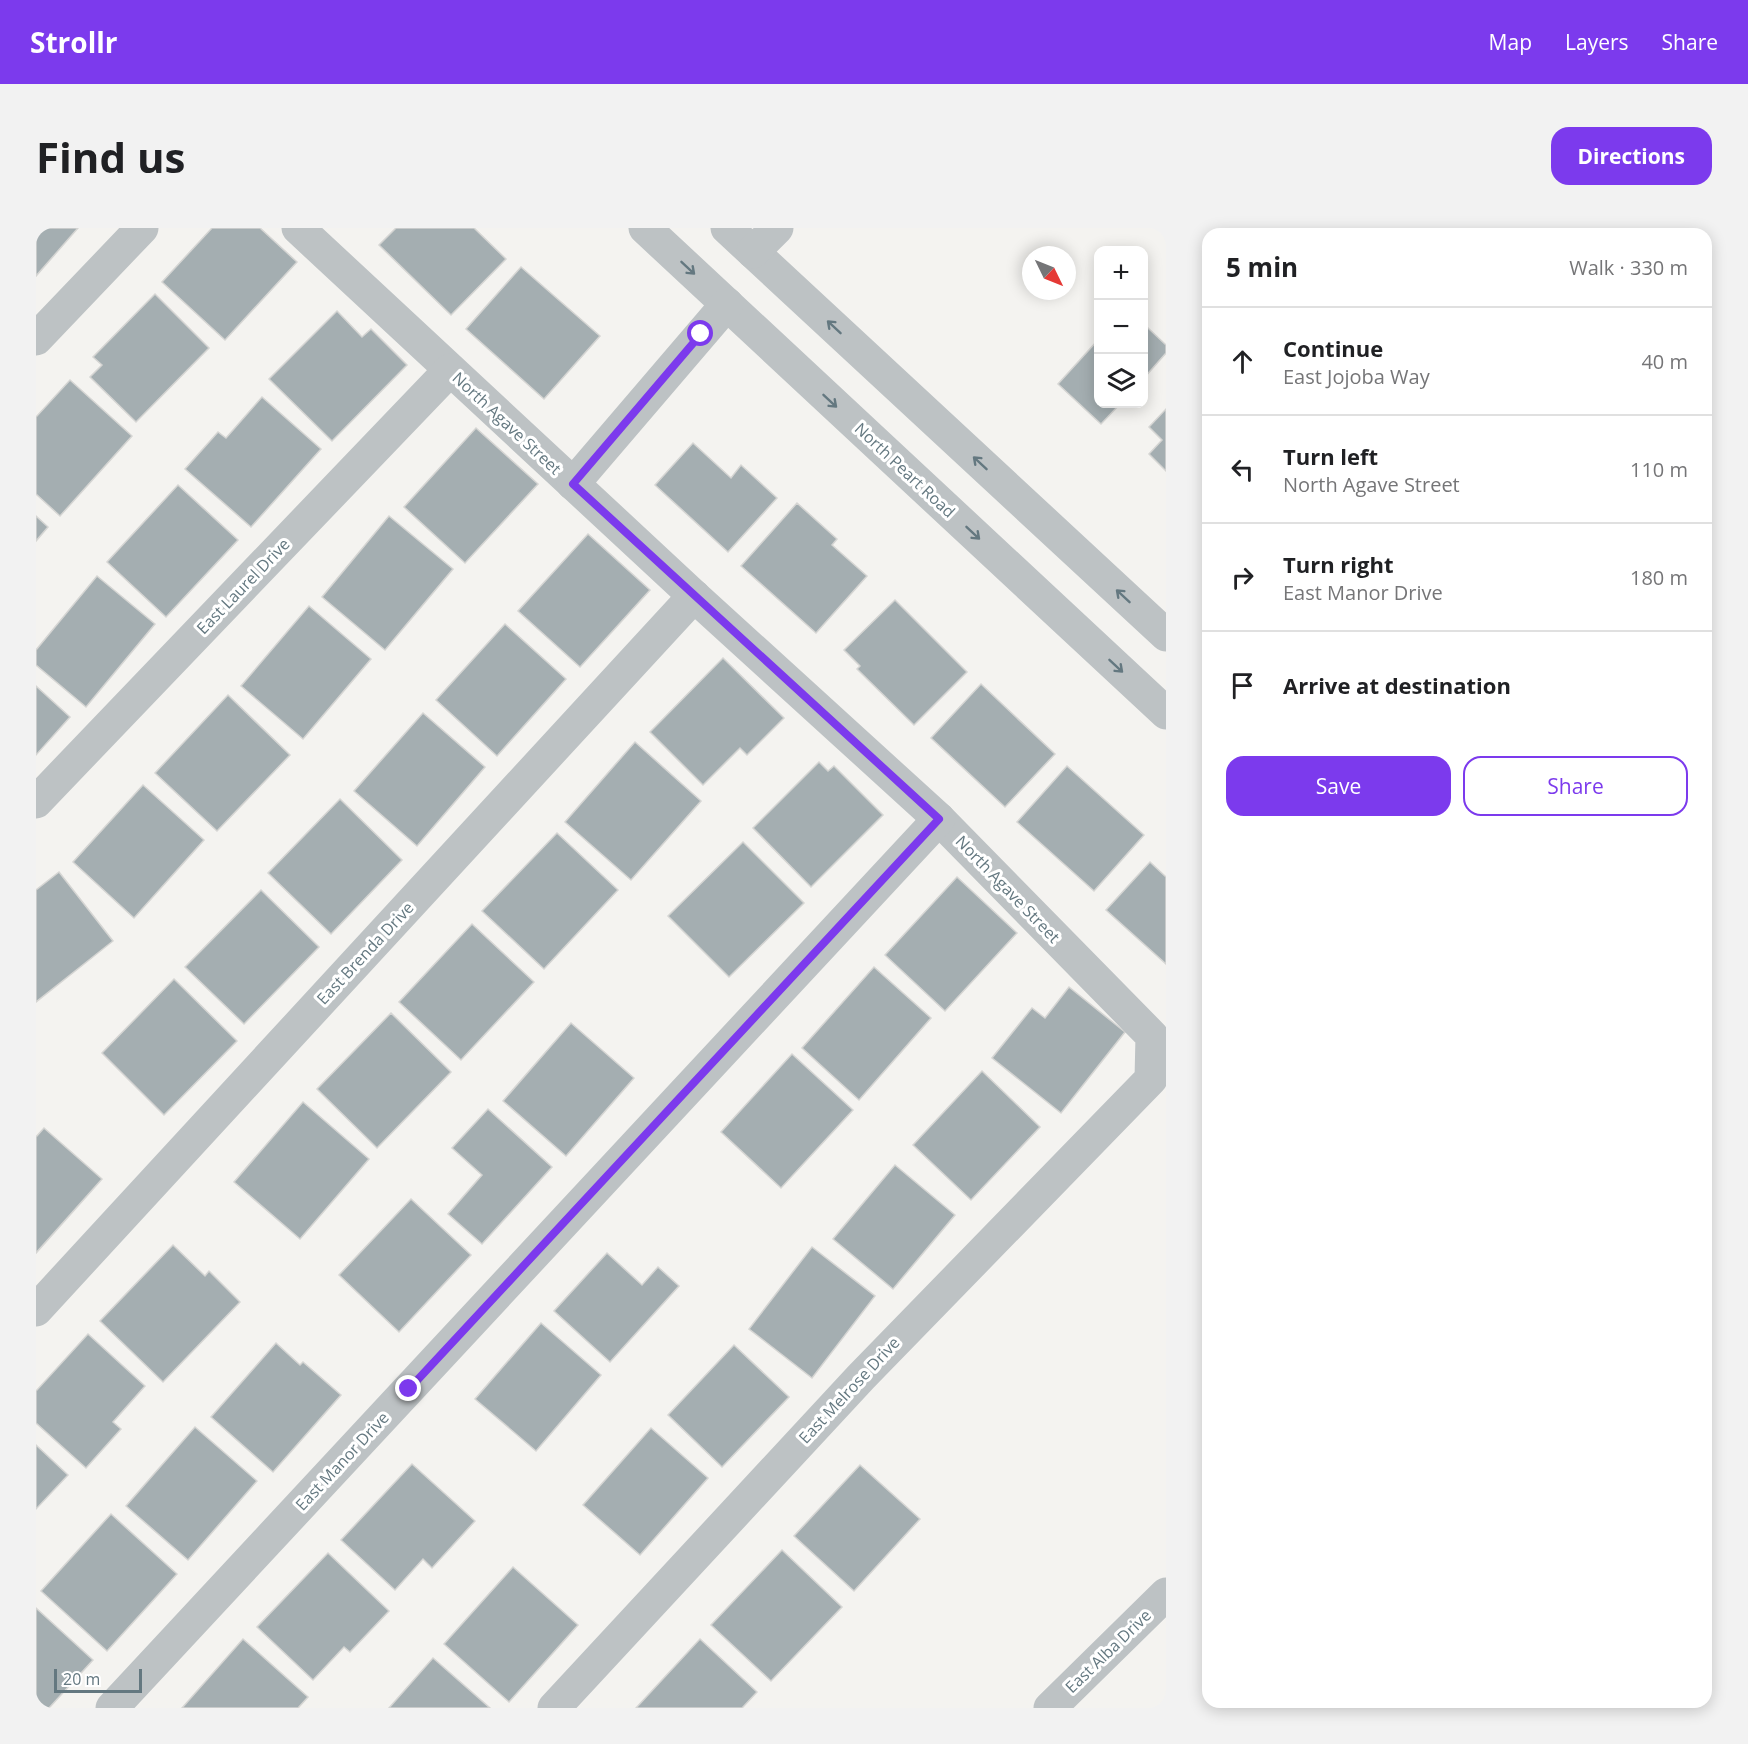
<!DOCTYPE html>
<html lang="en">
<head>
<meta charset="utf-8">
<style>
  :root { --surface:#fff; --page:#f2f2f2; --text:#202124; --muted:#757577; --line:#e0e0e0; --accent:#7c3aed }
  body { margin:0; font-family:"Open Sans",sans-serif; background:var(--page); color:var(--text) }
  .controls { position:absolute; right:18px; top:18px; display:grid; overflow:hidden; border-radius:12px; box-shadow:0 3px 15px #0003 }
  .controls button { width:54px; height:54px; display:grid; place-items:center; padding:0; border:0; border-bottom:2px solid var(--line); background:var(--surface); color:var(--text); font:30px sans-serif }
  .compass { position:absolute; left:986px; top:18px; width:54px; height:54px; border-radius:50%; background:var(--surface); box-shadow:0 3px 15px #0003; rotate:133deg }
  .scale { position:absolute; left:18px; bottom:15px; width:88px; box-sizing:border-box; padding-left:6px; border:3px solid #647880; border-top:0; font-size:16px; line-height:21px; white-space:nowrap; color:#647880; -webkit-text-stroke:4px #fff; paint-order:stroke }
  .stop { position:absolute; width:18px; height:18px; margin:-14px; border:4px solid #7c3aed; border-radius:50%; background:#fff }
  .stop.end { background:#7c3aed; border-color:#fff; box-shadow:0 2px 6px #0008 }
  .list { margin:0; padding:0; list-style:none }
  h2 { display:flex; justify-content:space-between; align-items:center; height:78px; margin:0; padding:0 24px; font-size:26px }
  h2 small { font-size:20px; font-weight:400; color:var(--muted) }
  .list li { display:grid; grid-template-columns:39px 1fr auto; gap:18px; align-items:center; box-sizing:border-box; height:108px; padding:0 24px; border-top:2px solid var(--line) }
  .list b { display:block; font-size:22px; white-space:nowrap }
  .list p { margin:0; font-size:20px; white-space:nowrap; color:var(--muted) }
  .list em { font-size:20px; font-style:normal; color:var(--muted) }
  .actions { display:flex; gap:12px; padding:18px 24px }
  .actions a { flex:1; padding:14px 0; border:2px solid var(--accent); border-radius:18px; text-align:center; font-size:21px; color:var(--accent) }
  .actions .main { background:var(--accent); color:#fff }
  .icon { flex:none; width:33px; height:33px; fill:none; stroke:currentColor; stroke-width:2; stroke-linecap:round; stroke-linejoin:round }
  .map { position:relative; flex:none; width:1130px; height:1480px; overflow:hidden; border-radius:18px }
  header { display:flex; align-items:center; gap:36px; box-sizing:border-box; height:84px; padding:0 30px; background:var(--accent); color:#fff }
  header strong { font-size:28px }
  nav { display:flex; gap:33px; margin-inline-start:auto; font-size:21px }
  .intro { display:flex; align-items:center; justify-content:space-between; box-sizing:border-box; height:144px; padding:0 36px }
  h1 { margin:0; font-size:42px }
  .button { padding:15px 27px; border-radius:18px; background:var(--accent); color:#fff; font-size:21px; font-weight:700 }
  main { display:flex; gap:36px; padding:0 36px }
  aside { flex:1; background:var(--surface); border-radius:18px; box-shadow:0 3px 15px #0003 }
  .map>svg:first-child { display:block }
  .building { fill:#a4aeb1; stroke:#d5d5d3; stroke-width:1.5 }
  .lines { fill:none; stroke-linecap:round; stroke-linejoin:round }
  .minor { stroke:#bdc2c4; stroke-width:33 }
  .oneway { stroke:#647880 }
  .route { stroke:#7c3aed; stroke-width:8 }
  .labels { text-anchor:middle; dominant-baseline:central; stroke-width:6; stroke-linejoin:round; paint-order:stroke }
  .street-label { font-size:16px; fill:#647880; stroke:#fff }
</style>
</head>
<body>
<header>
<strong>Strollr</strong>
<nav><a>Map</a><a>Layers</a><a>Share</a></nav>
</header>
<div class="intro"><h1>Find us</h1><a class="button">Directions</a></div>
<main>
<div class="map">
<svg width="1130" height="1480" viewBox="0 0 1130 1480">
  <rect width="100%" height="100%" fill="#f4f3f0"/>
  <g class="building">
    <path d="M 0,0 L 42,0 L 0,48 Z"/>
    <path d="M 176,0 L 224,0 L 261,34 L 189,112 L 126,54 Z"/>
    <path d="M 360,0 L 438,0 L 470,31 L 415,87 L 343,17 Z"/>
    <path d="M 485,39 L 564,108 L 508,171 L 430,101 Z"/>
    <path d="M 119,66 L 173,120 L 100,194 L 54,149 L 66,137 L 57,129 Z"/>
    <path d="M 301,83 L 326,109 L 335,101 L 371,137 L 296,213 L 233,151 Z"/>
    <path d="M 1112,100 L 1130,117 L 1130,125 L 1108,150 L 1108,104 Z"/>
    <path d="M 1062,112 L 1062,176 L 1084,176 L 1065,196 L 1022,156 Z"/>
    <path d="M 34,152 L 96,208 L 24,288 L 0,266 L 0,189 Z"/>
    <path d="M 226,169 L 285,221 L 215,299 L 149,241 L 182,204 L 190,210 Z"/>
    <path d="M 1130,181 L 1130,243 L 1113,226 L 1126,212 L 1113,199 Z"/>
    <path d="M 440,200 L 502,256 L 429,335 L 368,279 Z"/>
    <path d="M 657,215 L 695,250 L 705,237 L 741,270 L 692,324 L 619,257 Z"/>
    <path d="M 142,257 L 202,312 L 130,389 L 71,334 Z"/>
    <path d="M 761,275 L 801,311 L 796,317 L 831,348 L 780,405 L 705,338 Z"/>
    <path d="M 0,288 L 12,299 L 0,313 Z"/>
    <path d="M 353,288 L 417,341 L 349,422 L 286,369 Z"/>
    <path d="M 552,306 L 614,362 L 544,439 L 482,383 Z"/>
    <path d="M 61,348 L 119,396 L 50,479 L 0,437 L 0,422 Z"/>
    <path d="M 859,372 L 931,444 L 878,497 L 821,441 L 824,438 L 808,422 Z"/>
    <path d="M 273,378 L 335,431 L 267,511 L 205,458 Z"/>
    <path d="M 469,396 L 530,451 L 461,528 L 400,472 Z"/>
    <path d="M 687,430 L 748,490 L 711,527 L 704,520 L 667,557 L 614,504 Z"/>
    <path d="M 945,456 L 1019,526 L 969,579 L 895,510 Z"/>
    <path d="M 0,458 L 34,489 L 0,527 Z"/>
    <path d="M 192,467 L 254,527 L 181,603 L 119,545 Z"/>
    <path d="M 387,485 L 449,539 L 381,618 L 318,563 Z"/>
    <path d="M 599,514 L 665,573 L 595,652 L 529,594 Z"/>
    <path d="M 783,534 L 792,543 L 798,538 L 847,587 L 775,659 L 717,600 Z"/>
    <path d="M 1031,538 L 1108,607 L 1058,663 L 981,594 Z"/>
    <path d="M 107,557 L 168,612 L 98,690 L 37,634 Z"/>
    <path d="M 304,571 L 366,632 L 295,706 L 232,645 Z"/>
    <path d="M 521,605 L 582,662 L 508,741 L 446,683 Z"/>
    <path d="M 707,614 L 768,675 L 693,749 L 632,688 Z"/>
    <path d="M 1114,634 L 1130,649 L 1130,736 L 1070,682 Z"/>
    <path d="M 23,644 L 77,713 L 0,774 L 0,662 Z"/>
    <path d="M 921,649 L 981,705 L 909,783 L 849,727 Z"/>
    <path d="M 225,662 L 283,719 L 208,796 L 149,739 Z"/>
    <path d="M 436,696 L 498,754 L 425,832 L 363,774 Z"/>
    <path d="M 838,739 L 895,790 L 823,872 L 766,820 Z"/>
    <path d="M 138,751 L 201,813 L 128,887 L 66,825 Z"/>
    <path d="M 1033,759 L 1089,804 L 1025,885 L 956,830 L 996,780 L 1009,790 Z"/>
    <path d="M 355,785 L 415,844 L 341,920 L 281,861 Z"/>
    <path d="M 535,795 L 598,850 L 530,928 L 467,873 Z"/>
    <path d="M 756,826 L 817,882 L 745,960 L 685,904 Z"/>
    <path d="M 946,843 L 1004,899 L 935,972 L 877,917 Z"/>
    <path d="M 267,874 L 333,931 L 264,1011 L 198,954 Z"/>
    <path d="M 452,881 L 516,939 L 446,1016 L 412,986 L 446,947 L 416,920 Z"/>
    <path d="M 8,900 L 66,951 L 0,1025 L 0,909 Z"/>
    <path d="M 859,937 L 919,987 L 857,1061 L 797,1011 Z"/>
    <path d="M 375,971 L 435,1027 L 363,1104 L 303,1047 Z"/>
    <path d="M 137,1017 L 169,1048 L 173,1043 L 204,1074 L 127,1154 L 64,1093 Z"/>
    <path d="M 776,1019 L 839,1068 L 776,1150 L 713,1101 Z"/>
    <path d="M 571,1025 L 606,1057 L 622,1039 L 643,1058 L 574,1134 L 518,1083 Z"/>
    <path d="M 505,1095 L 565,1147 L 500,1223 L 439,1171 Z"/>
    <path d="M 52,1106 L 109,1158 L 77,1194 L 85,1201 L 50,1240 L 0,1195 L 0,1163 Z"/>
    <path d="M 240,1115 L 264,1137 L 267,1134 L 305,1167 L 237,1244 L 175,1189 Z"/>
    <path d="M 698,1117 L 753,1169 L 686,1239 L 632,1187 Z"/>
    <path d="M 159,1199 L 221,1253 L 152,1332 L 90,1278 Z"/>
    <path d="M 615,1200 L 672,1250 L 604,1327 L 547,1277 Z"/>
    <path d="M 0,1217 L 32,1247 L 0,1281 Z"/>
    <path d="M 376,1236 L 439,1293 L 396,1340 L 387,1331 L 359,1362 L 305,1312 Z"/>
    <path d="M 824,1237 L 884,1291 L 818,1363 L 758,1308 Z"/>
    <path d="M 75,1286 L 141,1346 L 71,1423 L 5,1363 Z"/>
    <path d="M 746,1322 L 806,1379 L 735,1453 L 675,1397 Z"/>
    <path d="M 292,1325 L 353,1383 L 314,1424 L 308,1419 L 277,1452 L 221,1399 Z"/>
    <path d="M 477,1339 L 542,1397 L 473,1474 L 408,1416 Z"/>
    <path d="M 0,1380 L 57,1432 L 13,1480 L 0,1480 Z"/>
    <path d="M 207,1411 L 272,1469 L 262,1480 L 146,1480 Z"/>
    <path d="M 664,1411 L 721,1464 L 706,1480 L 600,1480 Z"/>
    <path d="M 397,1430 L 454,1480 L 353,1480 Z"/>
  </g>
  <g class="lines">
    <g class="minor">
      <path d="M 262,0 L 658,368 L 903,591 L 1116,808 L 1115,851 L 825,1149 L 518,1480"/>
      <path d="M 609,0 L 1130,485"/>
      <path d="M 691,0 L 1130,407"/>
      <path d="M 717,24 L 741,0"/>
      <path d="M 0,111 L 106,0"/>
      <path d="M 537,256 L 691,76"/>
      <path d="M 0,574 L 414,142"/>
      <path d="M 0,1082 L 658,368"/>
      <path d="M 76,1480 L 903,591"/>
      <path d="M 1014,1480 L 1130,1366"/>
    </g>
  </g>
  <defs><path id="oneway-shaft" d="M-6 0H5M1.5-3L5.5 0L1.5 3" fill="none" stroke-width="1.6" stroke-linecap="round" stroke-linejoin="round" transform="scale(1.5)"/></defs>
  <g class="oneway">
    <use href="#oneway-shaft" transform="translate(652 40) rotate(43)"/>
    <use href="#oneway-shaft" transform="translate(798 99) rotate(-137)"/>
    <use href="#oneway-shaft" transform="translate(794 173) rotate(43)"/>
    <use href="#oneway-shaft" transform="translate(944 235) rotate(-137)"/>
    <use href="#oneway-shaft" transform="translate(937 305) rotate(43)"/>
    <use href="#oneway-shaft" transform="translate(1087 368) rotate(-137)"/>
    <use href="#oneway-shaft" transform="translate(1080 438) rotate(43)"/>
  </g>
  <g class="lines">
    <path class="route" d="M 373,1161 L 903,591 L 537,256 L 665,106"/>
  </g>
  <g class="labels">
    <g class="street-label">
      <text transform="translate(471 195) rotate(43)">North Agave Street</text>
      <text transform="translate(869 242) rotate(43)">North Peart Road</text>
      <text transform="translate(207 358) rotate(-46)">East Laurel Drive</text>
      <text transform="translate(972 661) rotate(46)">North Agave Street</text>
      <text transform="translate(329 725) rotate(-47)">East Brenda Drive</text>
      <text transform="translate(813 1162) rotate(-47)">East Melrose Drive</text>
      <text transform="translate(306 1233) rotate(-47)">East Manor Drive</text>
      <text transform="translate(1072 1423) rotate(-44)">East Alba Drive</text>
    </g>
  </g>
</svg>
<div class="controls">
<button>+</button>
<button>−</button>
<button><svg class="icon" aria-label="layers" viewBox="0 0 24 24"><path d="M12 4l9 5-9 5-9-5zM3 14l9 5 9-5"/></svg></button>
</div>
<svg class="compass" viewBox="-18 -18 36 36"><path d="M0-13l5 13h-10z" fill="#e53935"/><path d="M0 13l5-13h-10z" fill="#757577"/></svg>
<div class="scale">20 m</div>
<div class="stop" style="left:665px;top:106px"></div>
<div class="stop end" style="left:373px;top:1161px"></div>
</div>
<aside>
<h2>5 min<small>Walk · 330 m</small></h2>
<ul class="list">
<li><svg class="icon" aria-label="ahead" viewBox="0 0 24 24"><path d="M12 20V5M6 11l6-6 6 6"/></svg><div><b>Continue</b><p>East Jojoba Way</p></div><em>40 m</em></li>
<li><svg class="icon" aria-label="left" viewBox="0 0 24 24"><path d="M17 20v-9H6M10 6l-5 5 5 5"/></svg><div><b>Turn left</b><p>North Agave Street</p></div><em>110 m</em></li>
<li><svg class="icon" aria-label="right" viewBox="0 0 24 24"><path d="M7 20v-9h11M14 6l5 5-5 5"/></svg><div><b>Turn right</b><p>East Manor Drive</p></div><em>180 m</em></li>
<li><svg class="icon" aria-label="arrive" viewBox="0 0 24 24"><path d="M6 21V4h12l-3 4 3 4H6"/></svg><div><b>Arrive at destination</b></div></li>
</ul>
<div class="actions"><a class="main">Save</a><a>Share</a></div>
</aside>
</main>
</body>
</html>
